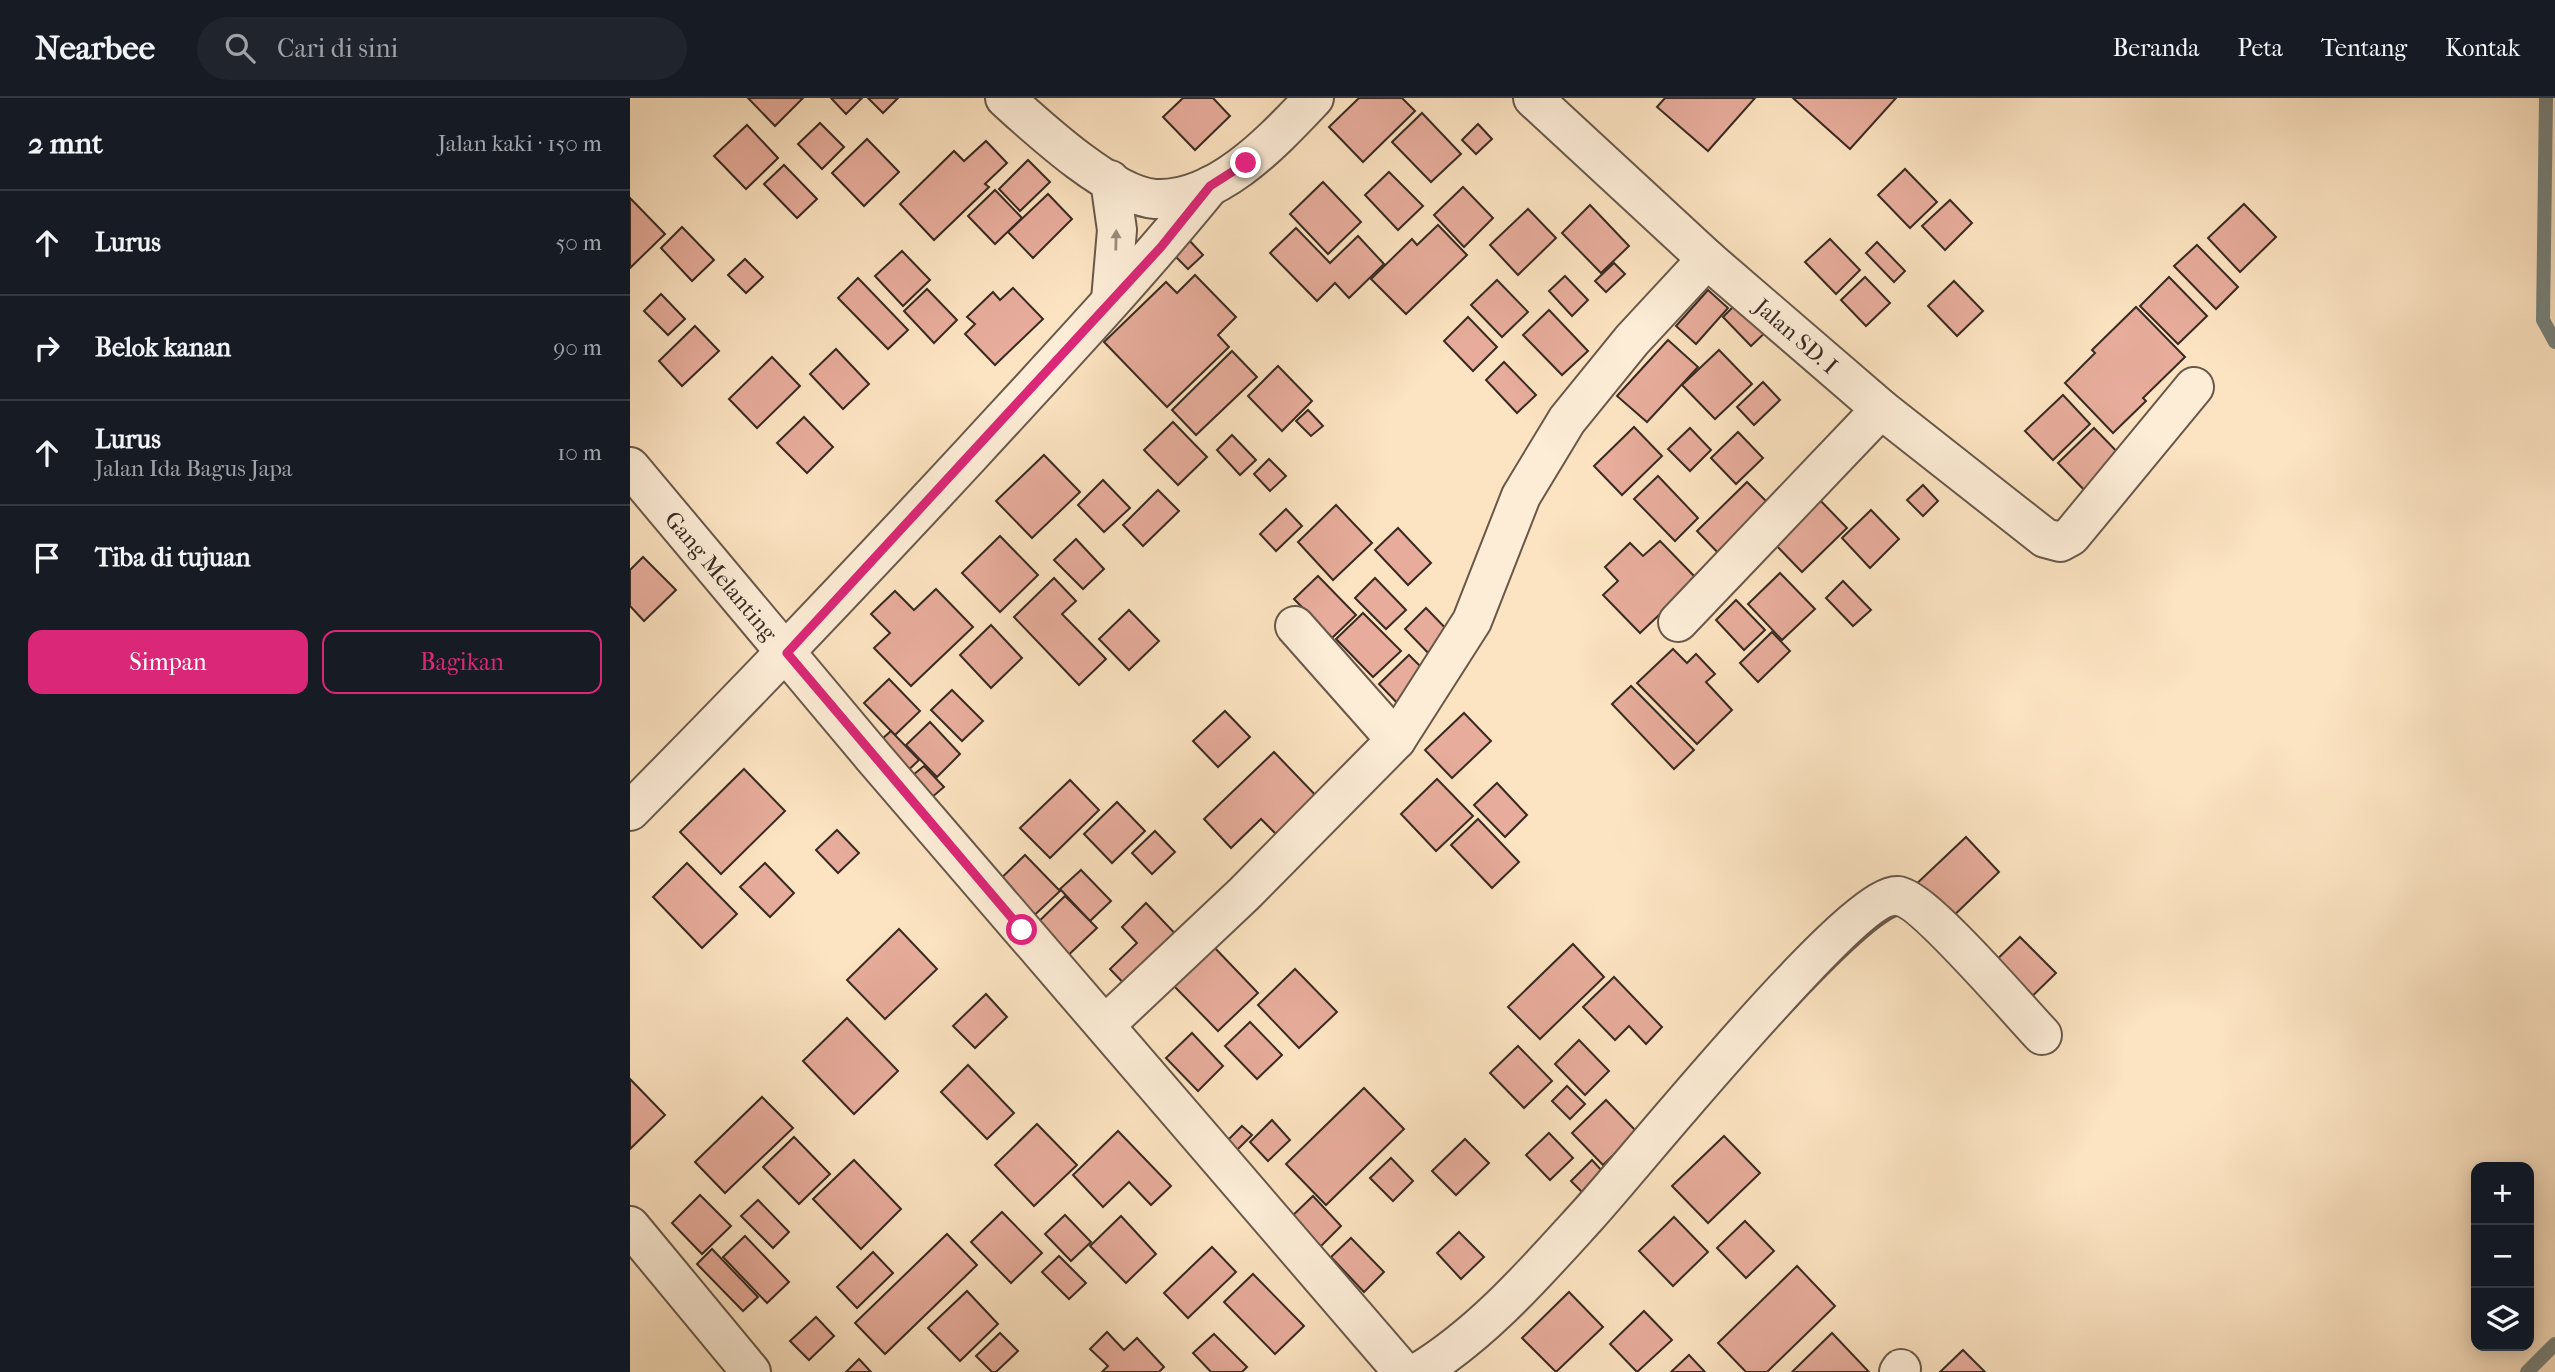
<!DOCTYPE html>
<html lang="id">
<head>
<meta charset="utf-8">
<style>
  :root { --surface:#171b24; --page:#20242c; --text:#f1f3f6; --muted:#9ea1a6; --line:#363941; --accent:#db2777 }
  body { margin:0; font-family:"IM FELL French Canon",serif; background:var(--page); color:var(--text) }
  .controls { position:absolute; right:21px; bottom:21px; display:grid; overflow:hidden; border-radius:14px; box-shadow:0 4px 18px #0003 }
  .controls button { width:63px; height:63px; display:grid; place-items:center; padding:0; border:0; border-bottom:2px solid var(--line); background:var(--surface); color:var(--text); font:35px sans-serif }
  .stop { position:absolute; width:21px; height:21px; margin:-16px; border:5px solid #db2777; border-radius:50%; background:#fff }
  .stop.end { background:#db2777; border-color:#fff; box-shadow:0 2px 7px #0008 }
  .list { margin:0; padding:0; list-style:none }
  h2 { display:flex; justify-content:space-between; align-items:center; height:91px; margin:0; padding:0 28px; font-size:30px }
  h2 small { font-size:23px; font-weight:400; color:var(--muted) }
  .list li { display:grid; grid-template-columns:46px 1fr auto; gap:21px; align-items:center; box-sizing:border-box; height:105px; padding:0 28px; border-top:2px solid var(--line) }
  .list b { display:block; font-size:26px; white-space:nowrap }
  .list p { margin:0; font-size:23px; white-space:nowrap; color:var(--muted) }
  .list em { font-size:23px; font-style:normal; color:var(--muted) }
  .actions { display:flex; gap:14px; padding:21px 28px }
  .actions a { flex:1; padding:16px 0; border:2px solid var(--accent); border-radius:14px; text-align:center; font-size:24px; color:var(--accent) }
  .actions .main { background:var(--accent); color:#fff }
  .icon { flex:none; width:38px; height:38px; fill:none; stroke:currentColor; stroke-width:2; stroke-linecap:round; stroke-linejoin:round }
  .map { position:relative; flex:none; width:1925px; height:1274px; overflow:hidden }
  header { display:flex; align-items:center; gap:42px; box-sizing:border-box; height:98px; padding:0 35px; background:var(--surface); border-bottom:2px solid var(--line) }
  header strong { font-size:33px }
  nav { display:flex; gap:38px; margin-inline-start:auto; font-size:24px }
  .search { width:490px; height:63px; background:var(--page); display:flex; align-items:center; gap:18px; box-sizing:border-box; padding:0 24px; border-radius:38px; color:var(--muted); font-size:26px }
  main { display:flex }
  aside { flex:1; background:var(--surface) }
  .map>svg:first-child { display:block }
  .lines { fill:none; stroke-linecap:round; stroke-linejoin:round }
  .stream { stroke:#77827d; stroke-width:14 }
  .building { fill:#e7ac9b; stroke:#382a22; stroke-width:2 }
  .minor-casing { stroke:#69584a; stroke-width:42 }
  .minor { stroke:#fdedd7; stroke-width:38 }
  .oneway { fill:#9a8c7c }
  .route { stroke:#db2777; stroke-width:9 }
  .labels { text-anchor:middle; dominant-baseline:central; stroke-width:5; stroke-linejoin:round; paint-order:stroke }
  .street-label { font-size:23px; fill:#382a22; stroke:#fdedd7 }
</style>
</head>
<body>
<header>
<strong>Nearbee</strong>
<div class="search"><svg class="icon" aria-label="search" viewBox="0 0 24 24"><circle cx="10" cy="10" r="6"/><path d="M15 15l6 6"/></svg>Cari di sini</div>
<nav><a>Beranda</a><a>Peta</a><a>Tentang</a><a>Kontak</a></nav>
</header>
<main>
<aside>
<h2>2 mnt<small>Jalan kaki · 150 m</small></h2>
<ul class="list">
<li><svg class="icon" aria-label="ahead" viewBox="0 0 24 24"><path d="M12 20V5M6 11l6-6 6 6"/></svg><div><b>Lurus</b></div><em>50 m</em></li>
<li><svg class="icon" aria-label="right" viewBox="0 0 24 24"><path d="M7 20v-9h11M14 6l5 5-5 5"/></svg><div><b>Belok kanan</b></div><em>90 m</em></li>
<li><svg class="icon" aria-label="ahead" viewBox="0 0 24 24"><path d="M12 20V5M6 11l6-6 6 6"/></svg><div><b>Lurus</b><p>Jalan Ida Bagus Japa</p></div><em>10 m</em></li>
<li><svg class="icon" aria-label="arrive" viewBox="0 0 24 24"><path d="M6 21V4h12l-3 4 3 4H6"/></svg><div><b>Tiba di tujuan</b></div></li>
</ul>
<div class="actions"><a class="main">Simpan</a><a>Bagikan</a></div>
</aside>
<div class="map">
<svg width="1925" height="1274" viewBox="0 0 1925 1274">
  <rect width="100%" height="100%" fill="#fce3c1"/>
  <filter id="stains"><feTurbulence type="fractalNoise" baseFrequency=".00286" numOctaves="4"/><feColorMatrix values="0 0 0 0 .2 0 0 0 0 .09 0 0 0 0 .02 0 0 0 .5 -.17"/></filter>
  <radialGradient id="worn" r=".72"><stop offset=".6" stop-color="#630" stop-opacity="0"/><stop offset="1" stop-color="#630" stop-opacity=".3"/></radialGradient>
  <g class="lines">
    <g class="stream">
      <path d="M 1916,0 L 1913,222 L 1925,244"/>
      <path d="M 1897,1274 L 1925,1246"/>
    </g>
  </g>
  <g class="building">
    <path d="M 118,0 L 173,0 L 145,28 Z"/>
    <path d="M 201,0 L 232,0 L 216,16 Z"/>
    <path d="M 238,0 L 268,0 L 253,15 Z"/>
    <path d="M 553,0 L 583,0 L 600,18 L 565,52 L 533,19 Z"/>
    <path d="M 729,0 L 772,0 L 785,13 L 733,64 L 699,29 Z"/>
    <path d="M 1035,0 L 1125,0 L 1078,53 L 1027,9 Z"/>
    <path d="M 1163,0 L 1266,0 L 1220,51 Z"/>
    <path d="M 792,15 L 831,56 L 801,84 L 762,44 Z"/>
    <path d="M 190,25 L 214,49 L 192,71 L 168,46 Z"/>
    <path d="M 848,26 L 862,41 L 846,56 L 832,42 Z"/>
    <path d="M 117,27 L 148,60 L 116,91 L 84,58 Z"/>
    <path d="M 237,41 L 269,74 L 234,108 L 202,75 Z"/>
    <path d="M 356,43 L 377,65 L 355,86 L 359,89 L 304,142 L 270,106 L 324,53 L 334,63 Z"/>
    <path d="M 398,62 L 420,84 L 390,113 L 369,91 Z"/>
    <path d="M 154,67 L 187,101 L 167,120 L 134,86 Z"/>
    <path d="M 1275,71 L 1307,104 L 1280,130 L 1248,97 Z"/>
    <path d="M 759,74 L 793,108 L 768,132 L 735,97 Z"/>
    <path d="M 693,84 L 731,124 L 698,156 L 660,116 Z"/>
    <path d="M 833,89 L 863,120 L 834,149 L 804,117 Z"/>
    <path d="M 365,92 L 392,120 L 365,146 L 338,118 Z"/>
    <path d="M 418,96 L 442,121 L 403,160 L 378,134 Z"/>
    <path d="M 0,100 L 35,136 L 0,170 Z"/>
    <path d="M 1320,102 L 1342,125 L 1315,152 L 1292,128 Z"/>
    <path d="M 1614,106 L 1646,139 L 1610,174 L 1578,140 Z"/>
    <path d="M 960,107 L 999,148 L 971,175 L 932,135 Z"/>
    <path d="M 898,111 L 926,140 L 888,177 L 860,147 Z"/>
    <path d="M 808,127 L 837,157 L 776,216 L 741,181 L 782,141 L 787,147 Z"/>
    <path d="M 52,129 L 84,162 L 62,183 L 31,150 Z"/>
    <path d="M 666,130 L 700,165 L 728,138 L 754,166 L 719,200 L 705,185 L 687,203 L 640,155 Z"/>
    <path d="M 557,140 L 573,157 L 558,171 L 542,155 Z"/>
    <path d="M 1200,141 L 1230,172 L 1206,196 L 1175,164 Z"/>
    <path d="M 1247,144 L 1275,173 L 1264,184 L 1236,155 Z"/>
    <path d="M 1567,147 L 1608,189 L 1586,211 L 1544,168 Z"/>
    <path d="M 272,153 L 300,182 L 273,208 L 245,178 Z"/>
    <path d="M 115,161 L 133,179 L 116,195 L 98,177 Z"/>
    <path d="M 984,165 L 995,176 L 976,194 L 965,183 Z"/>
    <path d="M 565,177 L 606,219 L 588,237 L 599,249 L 537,309 L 474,244 L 536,184 L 547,195 Z"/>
    <path d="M 935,178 L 958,202 L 942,218 L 919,193 Z"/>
    <path d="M 1235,179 L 1260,205 L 1236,228 L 1211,202 Z"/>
    <path d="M 1539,179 L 1577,218 L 1548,246 L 1510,208 Z"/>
    <path d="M 228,180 L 278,232 L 258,251 L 208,200 Z"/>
    <path d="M 867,182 L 898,214 L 872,239 L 841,207 Z"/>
    <path d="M 1324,183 L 1353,213 L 1327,238 L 1298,208 Z"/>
    <path d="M 383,190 L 413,221 L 365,267 L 335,236 L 345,226 L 337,219 L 363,194 L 370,202 Z"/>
    <path d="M 297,191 L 327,222 L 304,245 L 274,213 Z"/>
    <path d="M 1078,192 L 1098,210 L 1066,246 L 1046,228 Z"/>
    <path d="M 31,196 L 55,221 L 38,237 L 14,213 Z"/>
    <path d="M 1113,199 L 1141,229 L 1121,248 L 1093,219 Z"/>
    <path d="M 1506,209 L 1555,259 L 1513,300 L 1516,303 L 1483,335 L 1435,285 L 1465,255 L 1462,252 Z"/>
    <path d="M 919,212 L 958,253 L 932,277 L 893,237 Z"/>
    <path d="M 838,219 L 867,249 L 843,273 L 814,243 Z"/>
    <path d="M 65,228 L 89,253 L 52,288 L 29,263 Z"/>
    <path d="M 1038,242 L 1068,269 L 1017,324 L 987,298 Z"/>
    <path d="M 206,251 L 239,286 L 213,311 L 180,276 Z"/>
    <path d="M 1089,252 L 1122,286 L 1085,321 L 1052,287 Z"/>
    <path d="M 602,253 L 627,279 L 566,337 L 542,312 Z"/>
    <path d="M 142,259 L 170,288 L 127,330 L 99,301 Z"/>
    <path d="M 874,264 L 906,297 L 887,315 L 856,282 Z"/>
    <path d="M 648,268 L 682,303 L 652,333 L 618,298 Z"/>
    <path d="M 1133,284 L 1150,302 L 1124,327 L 1107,309 Z"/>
    <path d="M 1433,297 L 1460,326 L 1423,362 L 1395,333 Z"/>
    <path d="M 678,312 L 693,328 L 681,338 L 666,323 Z"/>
    <path d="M 174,319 L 203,349 L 177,375 L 147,345 Z"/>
    <path d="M 543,324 L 577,359 L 548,387 L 514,352 Z"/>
    <path d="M 1004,329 L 1032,358 L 992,397 L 964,368 Z"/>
    <path d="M 1060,330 L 1081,352 L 1060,373 L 1038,351 Z"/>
    <path d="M 1464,330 L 1497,364 L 1461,399 L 1428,365 Z"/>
    <path d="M 1108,334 L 1133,360 L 1106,386 L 1081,360 Z"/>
    <path d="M 602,337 L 626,362 L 610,377 L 587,352 Z"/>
    <path d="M 414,357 L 450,394 L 402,440 L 366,403 Z"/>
    <path d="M 639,361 L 656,378 L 640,393 L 624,376 Z"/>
    <path d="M 1028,378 L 1068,420 L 1045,443 L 1004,401 Z"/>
    <path d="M 473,382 L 500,410 L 474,434 L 448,407 Z"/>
    <path d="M 1117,384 L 1146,413 L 1095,462 L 1067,433 Z"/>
    <path d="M 1293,387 L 1308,403 L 1293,418 L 1277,402 Z"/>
    <path d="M 528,392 L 549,413 L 513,448 L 493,427 Z"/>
    <path d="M 1186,398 L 1217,430 L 1172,474 L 1141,442 Z"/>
    <path d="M 706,407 L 742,445 L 703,482 L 668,444 Z"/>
    <path d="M 656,411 L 672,428 L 646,453 L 630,436 Z"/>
    <path d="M 1241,412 L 1269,441 L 1240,470 L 1212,440 Z"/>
    <path d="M 768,430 L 801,465 L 778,487 L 745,452 Z"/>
    <path d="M 370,438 L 408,477 L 370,514 L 332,475 Z"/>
    <path d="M 446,441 L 474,471 L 453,491 L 424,462 Z"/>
    <path d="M 1030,443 L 1067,481 L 1010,535 L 973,497 L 988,483 L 975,469 L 1000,445 L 1013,458 Z"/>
    <path d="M 13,459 L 46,492 L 14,523 L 0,508 L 0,472 Z"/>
    <path d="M 1150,475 L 1185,511 L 1152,542 L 1118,506 Z"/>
    <path d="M 688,478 L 726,517 L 702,540 L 664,501 Z"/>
    <path d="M 424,480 L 446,503 L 432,516 L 476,561 L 449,587 L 384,519 Z"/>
    <path d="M 745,480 L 776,512 L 756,531 L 725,500 Z"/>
    <path d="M 1213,483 L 1241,512 L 1223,528 L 1196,500 Z"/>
    <path d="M 306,491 L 343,529 L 281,588 L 244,550 L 260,535 L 241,516 L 265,493 L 284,512 Z"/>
    <path d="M 1106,502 L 1135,532 L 1114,552 L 1086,522 Z"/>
    <path d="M 796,510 L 825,540 L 804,561 L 775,531 Z"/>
    <path d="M 499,512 L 529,543 L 499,572 L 469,541 Z"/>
    <path d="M 733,515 L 771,553 L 743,579 L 706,541 Z"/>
    <path d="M 361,527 L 392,560 L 361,590 L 330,557 Z"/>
    <path d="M 1142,534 L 1160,553 L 1128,584 L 1110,565 Z"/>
    <path d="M 1043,551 L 1057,565 L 1066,556 L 1085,576 L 1076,584 L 1102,612 L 1067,646 L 1007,585 Z"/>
    <path d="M 779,557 L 802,580 L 772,610 L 749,586 Z"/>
    <path d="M 259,581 L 290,613 L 265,637 L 234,605 Z"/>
    <path d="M 1001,588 L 1064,652 L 1044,671 L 982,606 Z"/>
    <path d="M 322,592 L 353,623 L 332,643 L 301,612 Z"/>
    <path d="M 595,613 L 620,639 L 588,669 L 563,643 Z"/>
    <path d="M 834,615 L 861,643 L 822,680 L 795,652 Z"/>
    <path d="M 300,624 L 330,656 L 307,679 L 276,647 Z"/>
    <path d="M 261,633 L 289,662 L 270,680 L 242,650 Z"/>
    <path d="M 644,654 L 694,706 L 654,744 L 631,721 L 601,750 L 574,721 Z"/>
    <path d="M 294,668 L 314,689 L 294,706 L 273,685 Z"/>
    <path d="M 114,671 L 155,713 L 91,776 L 50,734 Z"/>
    <path d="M 807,681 L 843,718 L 806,753 L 771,716 Z"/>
    <path d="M 440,682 L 469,712 L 420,760 L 390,730 Z"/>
    <path d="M 867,685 L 897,717 L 875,739 L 844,707 Z"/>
    <path d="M 487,704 L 515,733 L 482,765 L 454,736 Z"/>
    <path d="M 848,721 L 889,764 L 862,790 L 821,747 Z"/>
    <path d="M 207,732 L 229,755 L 208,775 L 186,752 Z"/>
    <path d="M 525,733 L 545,754 L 522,776 L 502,755 Z"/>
    <path d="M 1336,739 L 1369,774 L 1315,826 L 1281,791 Z"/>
    <path d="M 395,757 L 430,793 L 395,826 L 361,790 Z"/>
    <path d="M 57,765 L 107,816 L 72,850 L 23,799 Z"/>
    <path d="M 135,765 L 164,795 L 140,819 L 110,789 Z"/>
    <path d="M 451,772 L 481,803 L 460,823 L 430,791 Z"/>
    <path d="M 435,798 L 467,830 L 432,863 L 401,831 Z"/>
    <path d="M 516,805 L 553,844 L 501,893 L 480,871 L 507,845 L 492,829 Z"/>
    <path d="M 269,831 L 307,871 L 255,921 L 217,882 Z"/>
    <path d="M 1390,839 L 1426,875 L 1393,907 L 1357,871 Z"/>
    <path d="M 943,846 L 974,879 L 910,941 L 878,909 Z"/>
    <path d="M 583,848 L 628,895 L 588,933 L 543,887 Z"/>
    <path d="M 665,871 L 707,914 L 669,950 L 628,907 Z"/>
    <path d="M 984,879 L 1032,929 L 1016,946 L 999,928 L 985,942 L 953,909 Z"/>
    <path d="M 356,896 L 377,919 L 345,950 L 323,928 Z"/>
    <path d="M 217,920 L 268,973 L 224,1016 L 173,963 Z"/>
    <path d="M 620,924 L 652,957 L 627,981 L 595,948 Z"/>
    <path d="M 562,935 L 593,968 L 568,993 L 536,960 Z"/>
    <path d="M 949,942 L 979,973 L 955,997 L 925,966 Z"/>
    <path d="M 888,948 L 922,983 L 894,1010 L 860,975 Z"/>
    <path d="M 338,967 L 384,1015 L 357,1041 L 311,994 Z"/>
    <path d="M 0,981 L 35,1017 L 0,1051 Z"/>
    <path d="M 937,988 L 955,1006 L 940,1021 L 922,1003 Z"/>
    <path d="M 734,990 L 774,1031 L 696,1107 L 656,1066 Z"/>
    <path d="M 132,999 L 163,1030 L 95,1095 L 65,1064 Z"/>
    <path d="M 976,1002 L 1007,1034 L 973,1067 L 942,1035 Z"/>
    <path d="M 642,1022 L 660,1042 L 638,1063 L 620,1044 Z"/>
    <path d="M 407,1026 L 447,1067 L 404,1108 L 365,1067 Z"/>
    <path d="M 612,1028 L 622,1037 L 605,1054 L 596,1044 Z"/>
    <path d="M 488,1033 L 541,1088 L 521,1107 L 499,1084 L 473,1109 L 443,1077 Z"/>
    <path d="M 919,1035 L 943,1060 L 920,1082 L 896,1057 Z"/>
    <path d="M 1094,1038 L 1130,1075 L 1078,1125 L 1042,1088 Z"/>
    <path d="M 164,1039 L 200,1076 L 169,1106 L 133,1069 Z"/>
    <path d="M 835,1041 L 859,1065 L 826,1097 L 802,1073 Z"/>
    <path d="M 761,1060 L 783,1083 L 763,1103 L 740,1080 Z"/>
    <path d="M 224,1062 L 271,1111 L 231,1151 L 183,1101 Z"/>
    <path d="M 962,1062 L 973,1074 L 952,1094 L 941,1083 Z"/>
    <path d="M 70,1097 L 101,1128 L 72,1156 L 42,1125 Z"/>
    <path d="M 683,1098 L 711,1128 L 686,1153 L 657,1123 Z"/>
    <path d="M 128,1102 L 159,1134 L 143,1150 L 111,1118 Z"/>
    <path d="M 372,1114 L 412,1155 L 381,1185 L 341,1144 Z"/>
    <path d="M 435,1117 L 461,1144 L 441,1163 L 415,1136 Z"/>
    <path d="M 491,1118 L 526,1156 L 496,1185 L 460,1148 Z"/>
    <path d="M 1044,1119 L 1078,1154 L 1043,1188 L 1009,1153 Z"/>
    <path d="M 1115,1123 L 1144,1153 L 1116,1180 L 1087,1150 Z"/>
    <path d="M 829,1134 L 854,1159 L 831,1181 L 807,1155 Z"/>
    <path d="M 317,1136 L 347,1167 L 255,1256 L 225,1225 Z"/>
    <path d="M 115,1138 L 159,1184 L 137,1205 L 93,1159 Z"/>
    <path d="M 721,1140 L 754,1174 L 734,1194 L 701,1159 Z"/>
    <path d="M 582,1149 L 606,1174 L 558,1220 L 534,1195 Z"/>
    <path d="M 82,1151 L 128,1199 L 113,1213 L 67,1166 Z"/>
    <path d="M 243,1154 L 263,1175 L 227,1210 L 207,1189 Z"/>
    <path d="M 429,1158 L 456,1185 L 439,1201 L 412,1174 Z"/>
    <path d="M 1167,1168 L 1205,1208 L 1137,1274 L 1116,1274 L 1088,1245 Z"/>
    <path d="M 623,1176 L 674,1228 L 645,1256 L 594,1204 Z"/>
    <path d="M 337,1193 L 368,1226 L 330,1263 L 298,1230 Z"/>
    <path d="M 939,1194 L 973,1229 L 926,1274 L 892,1240 Z"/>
    <path d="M 1014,1213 L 1042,1242 L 1007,1274 L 980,1246 Z"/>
    <path d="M 186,1219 L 204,1238 L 179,1262 L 160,1243 Z"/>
    <path d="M 477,1234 L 494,1252 L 507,1240 L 534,1269 L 529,1274 L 472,1274 L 478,1268 L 460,1251 Z"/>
    <path d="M 370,1235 L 388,1253 L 366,1274 L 362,1274 L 346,1258 Z"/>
    <path d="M 1202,1235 L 1239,1274 L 1162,1274 Z"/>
    <path d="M 584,1236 L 617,1269 L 612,1274 L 581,1274 L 563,1255 Z"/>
    <path d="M 1333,1252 L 1355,1274 L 1310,1274 Z"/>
    <path d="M 1059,1257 L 1075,1274 L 1041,1274 Z"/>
    <path d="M 229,1261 L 241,1274 L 216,1274 Z"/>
  </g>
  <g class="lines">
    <g class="minor-casing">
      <g id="minor">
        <path d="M 375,0 C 407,29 481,98 525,101 C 588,104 644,42 684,0"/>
        <path id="s1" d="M 903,0 L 1077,161 L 1251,311 L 1415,440 L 1430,444 L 1441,438 L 1564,289"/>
        <path d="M 480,82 L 487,132 L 481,202"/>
        <path id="s2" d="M 0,369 L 245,661 L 773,1274"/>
        <path d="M 1048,524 L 1251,311"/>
        <path d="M 665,528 L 766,642 L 842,523 L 891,398 L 937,322 L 1002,242 L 1077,161"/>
        <path d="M 0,713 C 117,595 231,475 344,353 C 424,266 505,180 580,88"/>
        <path d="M 475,927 L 614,796 L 766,642"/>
        <path d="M 0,1128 L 121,1274"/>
        <path d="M 789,1274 C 853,1235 906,1174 956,1119 C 998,1074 1223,793 1268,798 C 1294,801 1389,913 1412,937"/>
        <path d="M 1269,1274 L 1271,1271"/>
      </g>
    </g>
    <use href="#minor" class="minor"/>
  </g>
  <defs><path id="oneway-solid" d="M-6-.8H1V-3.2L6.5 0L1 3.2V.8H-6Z" transform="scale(1.75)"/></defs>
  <use class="oneway" href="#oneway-solid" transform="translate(486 142) rotate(-89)"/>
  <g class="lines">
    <path class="route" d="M 392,832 L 157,555 L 531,149 L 580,88 L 616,65"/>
  </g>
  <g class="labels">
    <g class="street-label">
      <text stroke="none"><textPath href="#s1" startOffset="355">Jalan SD. I</textPath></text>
      <text stroke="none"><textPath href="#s2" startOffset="142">Gang Melanting</textPath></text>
    </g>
  </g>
  <rect width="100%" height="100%" filter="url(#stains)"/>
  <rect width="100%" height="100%" fill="url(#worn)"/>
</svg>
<div class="controls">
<button>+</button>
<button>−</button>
<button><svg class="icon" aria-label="layers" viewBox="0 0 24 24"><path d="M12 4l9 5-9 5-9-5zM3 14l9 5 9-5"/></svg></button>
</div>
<div class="stop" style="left:392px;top:832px"></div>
<div class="stop end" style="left:616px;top:65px"></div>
</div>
</main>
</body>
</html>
